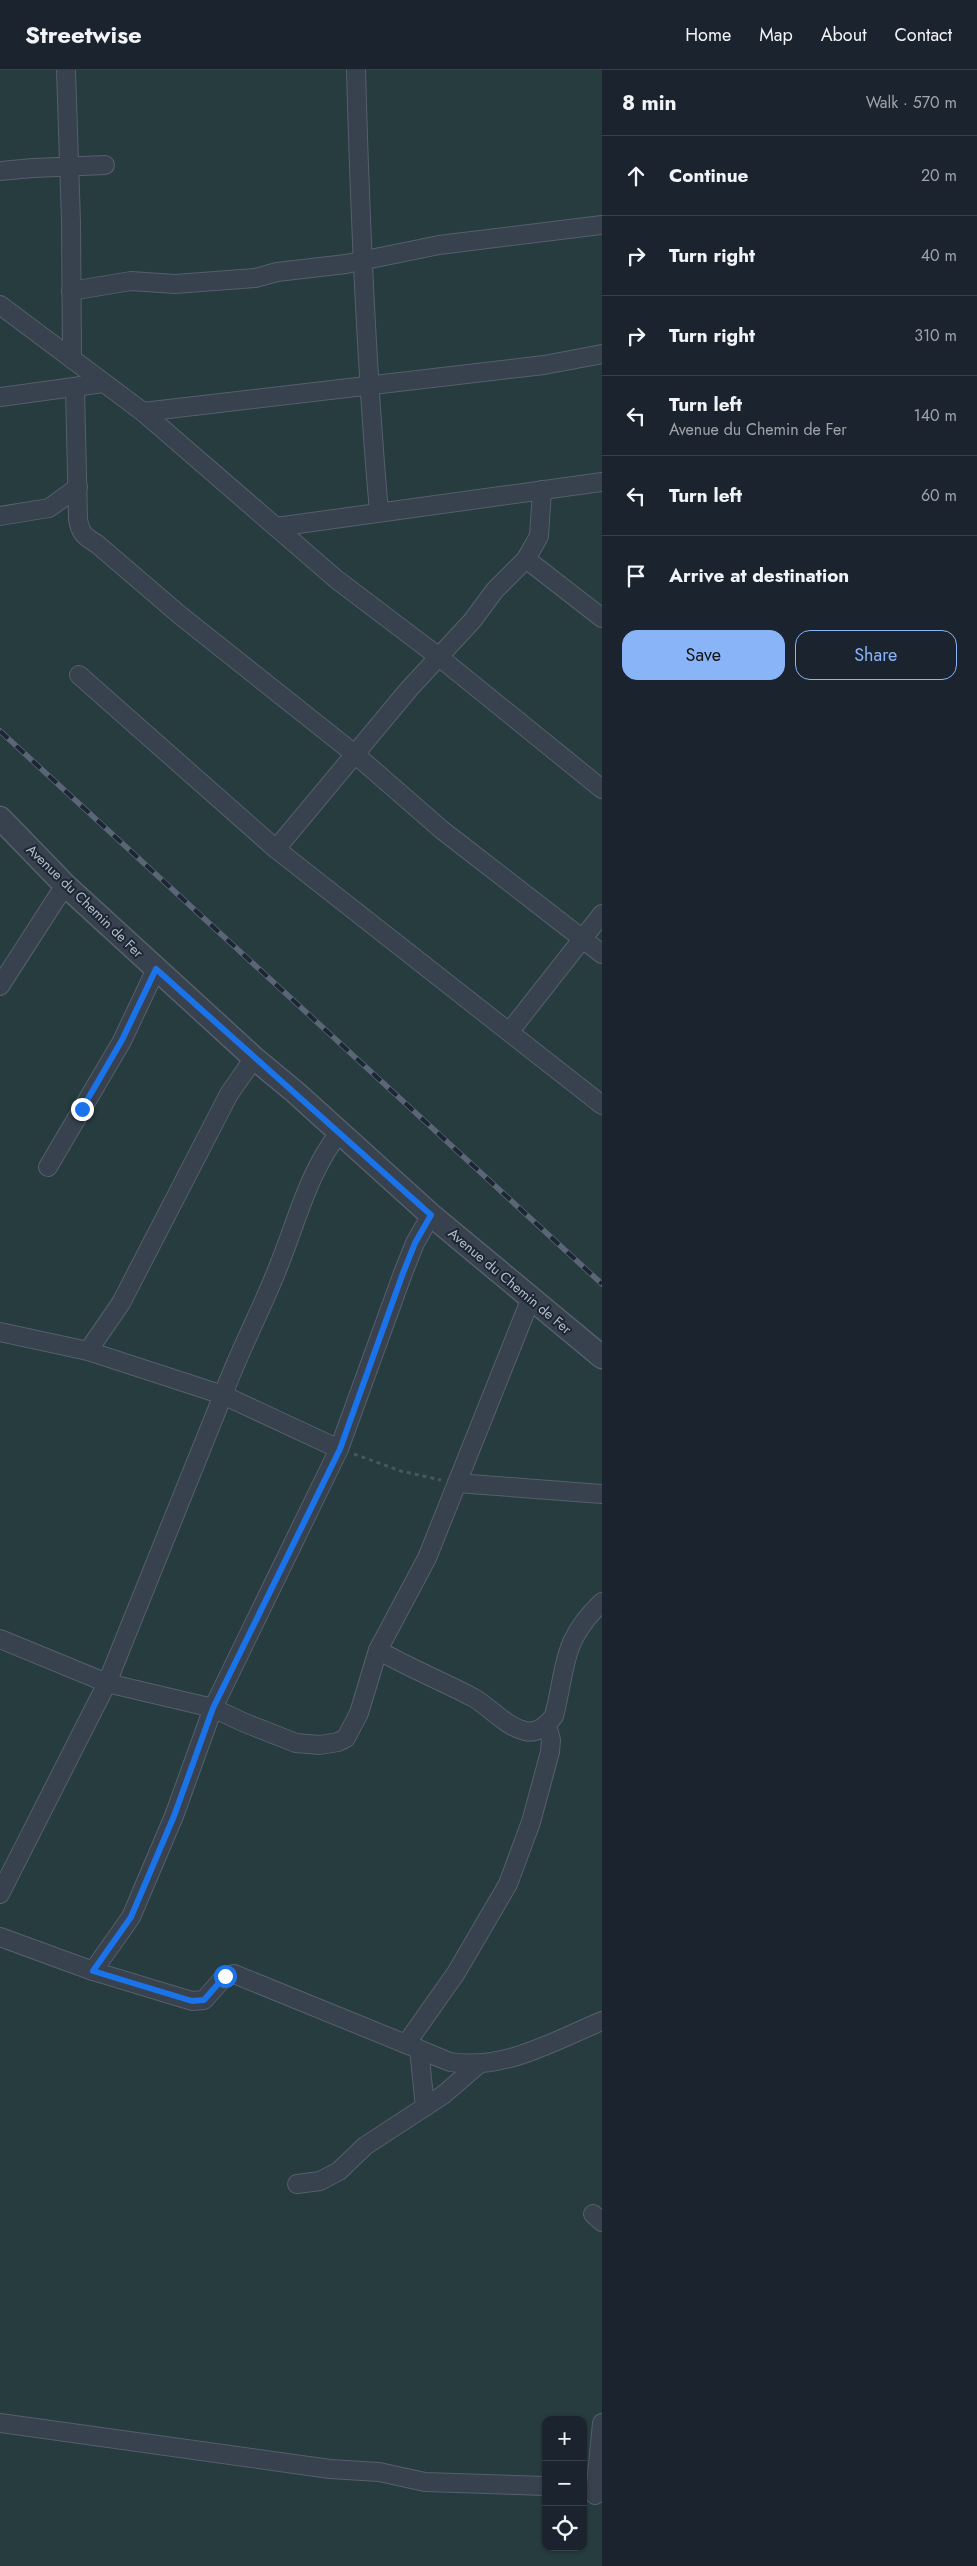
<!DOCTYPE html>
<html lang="en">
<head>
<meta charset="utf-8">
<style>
  :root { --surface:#1b232e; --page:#282f3a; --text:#f1f3f6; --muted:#a0a4aa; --line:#39404a; --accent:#8ab4f8 }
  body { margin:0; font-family:Jost,sans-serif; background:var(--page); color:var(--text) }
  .controls { position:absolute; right:15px; bottom:15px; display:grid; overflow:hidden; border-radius:10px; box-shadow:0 1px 4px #0004 }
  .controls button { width:45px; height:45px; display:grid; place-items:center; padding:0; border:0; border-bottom:1px solid var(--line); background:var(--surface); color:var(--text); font:25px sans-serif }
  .stop { position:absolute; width:15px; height:15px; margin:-11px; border:4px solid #1a73e8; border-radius:50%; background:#fff }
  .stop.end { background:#1a73e8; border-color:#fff; box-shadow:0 1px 5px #0008 }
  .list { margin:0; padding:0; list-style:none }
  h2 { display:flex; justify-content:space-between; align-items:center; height:65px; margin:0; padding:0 20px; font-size:21px }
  h2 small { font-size:16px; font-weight:400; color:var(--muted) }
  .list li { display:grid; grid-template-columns:32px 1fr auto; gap:15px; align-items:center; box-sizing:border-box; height:80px; padding:0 20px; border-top:1px solid var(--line) }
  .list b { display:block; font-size:19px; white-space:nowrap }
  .list p { margin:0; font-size:16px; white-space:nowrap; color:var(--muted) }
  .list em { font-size:16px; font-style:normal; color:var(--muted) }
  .actions { display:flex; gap:10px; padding:15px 20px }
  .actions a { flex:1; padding:11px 0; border:1px solid var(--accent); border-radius:15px; text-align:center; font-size:18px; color:var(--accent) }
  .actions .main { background:var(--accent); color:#111 }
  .icon { flex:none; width:28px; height:28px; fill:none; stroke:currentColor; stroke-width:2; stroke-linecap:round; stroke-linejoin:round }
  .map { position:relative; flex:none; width:602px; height:2496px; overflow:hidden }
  header { display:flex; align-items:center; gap:30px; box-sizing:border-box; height:70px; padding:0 25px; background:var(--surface); border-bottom:1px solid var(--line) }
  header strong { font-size:24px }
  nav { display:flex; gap:28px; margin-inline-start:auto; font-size:18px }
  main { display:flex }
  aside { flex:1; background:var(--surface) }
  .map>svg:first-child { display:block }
  .green { fill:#263c3f; fill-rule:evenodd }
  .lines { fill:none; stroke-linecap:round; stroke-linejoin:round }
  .minor-casing { stroke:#565f6c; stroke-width:20 }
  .tertiary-casing { stroke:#565f6c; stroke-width:25 }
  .path { stroke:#44595c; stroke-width:3; stroke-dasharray:4 4; stroke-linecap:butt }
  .minor { stroke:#38414e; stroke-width:18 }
  .tertiary { stroke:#38414e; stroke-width:22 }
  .rail-casing { stroke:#5a6575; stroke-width:5.5 }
  .rail { stroke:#1d2633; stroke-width:4; stroke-dasharray:11; stroke-linecap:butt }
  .route { stroke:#1a73e8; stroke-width:6 }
  .labels { text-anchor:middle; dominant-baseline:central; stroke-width:4; stroke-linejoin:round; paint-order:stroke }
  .street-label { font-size:14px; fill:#b4bcc9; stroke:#1d2633 }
</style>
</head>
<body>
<header>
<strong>Streetwise</strong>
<nav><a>Home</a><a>Map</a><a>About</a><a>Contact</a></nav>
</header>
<main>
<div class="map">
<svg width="602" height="2496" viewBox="0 0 602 2496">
  <rect width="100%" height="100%" fill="#242f3e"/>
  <path class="green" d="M 0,0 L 602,0 L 602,2496 L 0,2496 ZM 546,2350 L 583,2350 L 583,2477 L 546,2477 Z"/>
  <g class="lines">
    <g class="minor-casing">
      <g id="minor">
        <path d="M 66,0 L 71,152 L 72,289"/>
        <path d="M 356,0 C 360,148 366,294 379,442"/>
        <path d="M 0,101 L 33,98 L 105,95"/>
        <path d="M 71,221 L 131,211 L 175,214 L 255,208 L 277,202 L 346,194 L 439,175 L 602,155"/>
        <path d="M 0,235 L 143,342 L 336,509 L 439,587 L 602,719"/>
        <path d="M 75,318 L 78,449 C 80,463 85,467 97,474 L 181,546 L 356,685 L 442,760 L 602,884"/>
        <path d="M 0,327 L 103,313"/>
        <path d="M 143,342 L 544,295 L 602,284"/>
        <path d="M 0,446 L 49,438 L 78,417"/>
        <path d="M 276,457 L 602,412"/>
        <path d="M 526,489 L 539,466 L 542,420"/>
        <path d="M 79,605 L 276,779 L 602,1035"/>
        <path d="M 276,779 L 409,619 L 472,551 L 495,520 L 526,489 L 602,548"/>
        <path d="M 0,916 L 65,815"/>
        <path d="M 510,961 L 602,844"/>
        <path d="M 339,1063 C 309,1101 297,1150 279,1195 C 262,1239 239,1281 223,1325 L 339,1379"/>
        <path d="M 48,1097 L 122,971 L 156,899"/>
        <path d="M 0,1262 L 88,1281 L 121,1233 L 229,1024 L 254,988"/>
        <path d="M 457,1413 L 602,1424"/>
        <path d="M 0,1569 L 107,1613 L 213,1638 L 245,1653 L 296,1673 L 320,1675 L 338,1672 L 346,1668 L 359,1643 L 378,1580 L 427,1488 L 531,1228"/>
        <path d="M 378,1580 C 409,1598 442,1611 474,1628 C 491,1638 505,1656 525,1661 C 537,1664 547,1655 554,1646 C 567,1595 561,1571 602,1532"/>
        <path d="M 0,1824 L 107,1613 L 223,1325 L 88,1281"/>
        <path d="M 0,1867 L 93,1901 L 192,1931 L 204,1930 L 225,1906 L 234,1904 L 450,1992 C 504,2001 554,1971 602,1951"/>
        <path d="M 93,1901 L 131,1847 L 174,1746 L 213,1638 L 339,1379 L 403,1203 L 415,1173 L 431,1145"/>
        <path d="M 406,1974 L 456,1903 L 508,1814 L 531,1752 L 550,1682 L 551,1670 L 547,1655"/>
        <path d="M 419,1979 L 425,2037"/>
        <path d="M 297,2114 L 320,2111 L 339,2101 L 365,2076 L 443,2025 L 479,1994"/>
        <path d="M 593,2144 L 602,2152"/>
        <path d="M 0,2353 L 330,2399 L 379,2402 L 425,2412 L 546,2416"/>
        <path d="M 595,2425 L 602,2353"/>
      </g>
    </g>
    <g class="tertiary-casing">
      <path id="tertiary" d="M 0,748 L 65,815 L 254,988 L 295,1022 L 431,1145 L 602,1287"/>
    </g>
    <path class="path" d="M 354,1384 L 401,1401 L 441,1410"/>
    <use href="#minor" class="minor"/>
    <use href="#tertiary" class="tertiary"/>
    <g class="rail-casing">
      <path id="rail" d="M 0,661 L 602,1214"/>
    </g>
    <use href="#rail" class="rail"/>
  </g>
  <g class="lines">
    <path class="route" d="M 82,1039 L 122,970 L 156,899 L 431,1145 L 415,1173 L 403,1203 L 340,1379 L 213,1638 L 174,1746 L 131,1847 L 93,1901 L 192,1931 L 204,1930 L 225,1906"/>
  </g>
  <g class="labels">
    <g class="street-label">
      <text transform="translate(85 831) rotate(44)">Avenue du Chemin de Fer</text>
      <text transform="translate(510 1211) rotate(40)">Avenue du Chemin de Fer</text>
    </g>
  </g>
</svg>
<div class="controls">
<button>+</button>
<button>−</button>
<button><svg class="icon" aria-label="locate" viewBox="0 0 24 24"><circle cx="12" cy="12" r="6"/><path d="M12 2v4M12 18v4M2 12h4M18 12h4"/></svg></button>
</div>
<div class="stop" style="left:225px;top:1906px"></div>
<div class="stop end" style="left:82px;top:1039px"></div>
</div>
<aside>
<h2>8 min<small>Walk · 570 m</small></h2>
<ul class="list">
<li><svg class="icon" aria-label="ahead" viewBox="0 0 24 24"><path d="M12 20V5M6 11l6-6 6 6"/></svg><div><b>Continue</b></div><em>20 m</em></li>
<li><svg class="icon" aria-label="right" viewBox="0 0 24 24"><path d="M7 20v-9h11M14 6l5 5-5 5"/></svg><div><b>Turn right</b></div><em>40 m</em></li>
<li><svg class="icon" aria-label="right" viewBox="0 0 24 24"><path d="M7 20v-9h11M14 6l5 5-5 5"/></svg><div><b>Turn right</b></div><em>310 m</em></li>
<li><svg class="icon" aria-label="left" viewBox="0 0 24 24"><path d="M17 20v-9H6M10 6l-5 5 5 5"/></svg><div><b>Turn left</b><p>Avenue du Chemin de Fer</p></div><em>140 m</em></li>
<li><svg class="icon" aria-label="left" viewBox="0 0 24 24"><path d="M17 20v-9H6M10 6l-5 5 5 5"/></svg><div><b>Turn left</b></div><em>60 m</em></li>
<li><svg class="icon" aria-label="arrive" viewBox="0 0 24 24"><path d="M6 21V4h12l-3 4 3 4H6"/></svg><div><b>Arrive at destination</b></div></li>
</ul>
<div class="actions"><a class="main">Save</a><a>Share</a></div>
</aside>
</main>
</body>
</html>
